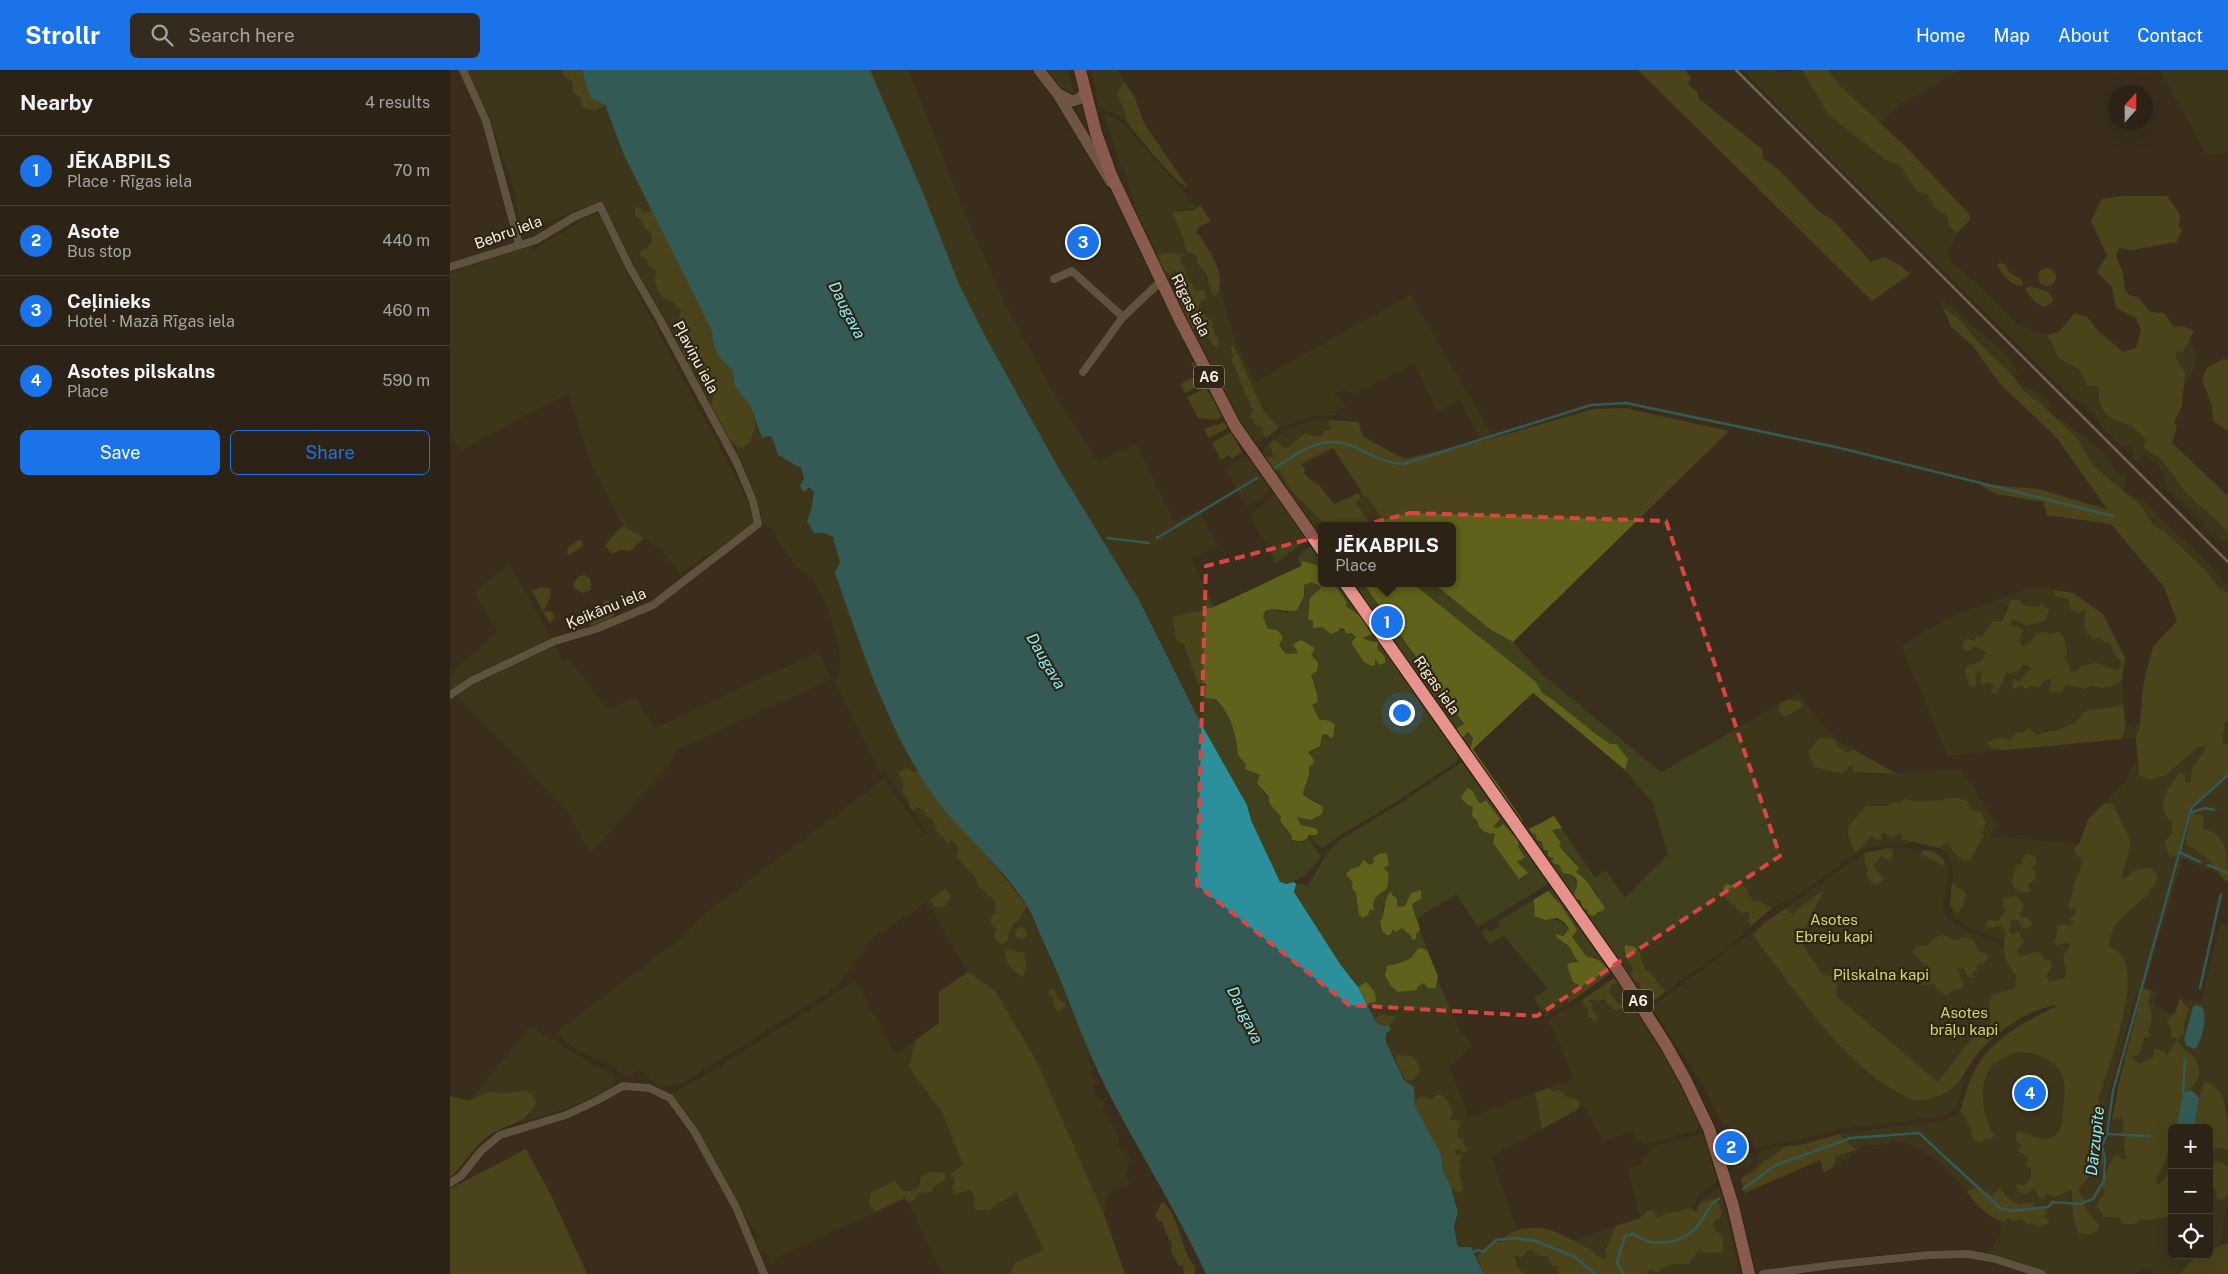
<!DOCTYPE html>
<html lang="en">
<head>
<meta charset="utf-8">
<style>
  :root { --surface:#2c2215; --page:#342a1e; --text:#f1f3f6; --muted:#a6a4a0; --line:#483f34; --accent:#1a73e8 }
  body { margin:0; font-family:"Public Sans",sans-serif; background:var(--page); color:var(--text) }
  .controls { position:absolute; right:15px; bottom:15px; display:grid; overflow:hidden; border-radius:8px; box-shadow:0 5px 20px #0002 }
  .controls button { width:45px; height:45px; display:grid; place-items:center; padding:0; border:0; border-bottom:1px solid var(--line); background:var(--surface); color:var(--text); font:25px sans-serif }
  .compass { position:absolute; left:1658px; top:15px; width:45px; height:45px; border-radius:50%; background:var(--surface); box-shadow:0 5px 20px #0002; rotate:21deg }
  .you { position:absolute; left:951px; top:642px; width:18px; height:18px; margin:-12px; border:4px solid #fff; border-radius:50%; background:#1a73e8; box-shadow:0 0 0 8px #1a73e833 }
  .badge { display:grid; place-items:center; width:32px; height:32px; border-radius:50%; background:var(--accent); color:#fff; font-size:16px; font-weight:700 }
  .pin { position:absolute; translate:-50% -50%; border:2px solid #fff; box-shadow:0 1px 5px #0006 }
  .popup { position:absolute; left:868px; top:452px; width:138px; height:65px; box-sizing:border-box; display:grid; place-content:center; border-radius:8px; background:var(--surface); filter:drop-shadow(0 1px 4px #0005); font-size:16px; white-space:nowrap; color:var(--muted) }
  .popup b { font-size:19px; color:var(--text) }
  .popup::after { content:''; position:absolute; left:50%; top:100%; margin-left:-10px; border:10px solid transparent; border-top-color:var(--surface) }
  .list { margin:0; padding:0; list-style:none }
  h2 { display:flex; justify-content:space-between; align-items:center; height:65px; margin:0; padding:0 20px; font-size:21px }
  h2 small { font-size:16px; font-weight:400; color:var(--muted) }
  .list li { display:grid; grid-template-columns:32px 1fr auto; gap:15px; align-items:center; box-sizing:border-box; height:70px; padding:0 20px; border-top:1px solid var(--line) }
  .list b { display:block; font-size:19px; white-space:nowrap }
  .list p { margin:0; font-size:16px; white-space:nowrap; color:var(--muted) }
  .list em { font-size:16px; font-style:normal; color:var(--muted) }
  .actions { display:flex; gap:10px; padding:15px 20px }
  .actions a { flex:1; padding:11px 0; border:1px solid var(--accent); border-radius:8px; text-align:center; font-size:18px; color:var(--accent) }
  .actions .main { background:var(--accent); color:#fff }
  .icon { flex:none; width:28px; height:28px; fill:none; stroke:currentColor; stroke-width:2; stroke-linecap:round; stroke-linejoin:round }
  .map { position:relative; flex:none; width:1778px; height:1204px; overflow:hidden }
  header { display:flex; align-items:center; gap:30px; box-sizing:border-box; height:70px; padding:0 25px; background:var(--accent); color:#fff }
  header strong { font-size:24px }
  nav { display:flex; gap:28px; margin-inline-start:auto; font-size:18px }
  .search { width:350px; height:45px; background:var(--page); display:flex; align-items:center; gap:12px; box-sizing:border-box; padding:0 18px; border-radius:8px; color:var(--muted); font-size:19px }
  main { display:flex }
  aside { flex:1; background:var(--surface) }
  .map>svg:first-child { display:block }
  .green { fill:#40411c; fill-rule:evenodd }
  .forest { fill:#60611a }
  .water { fill:#2b909c }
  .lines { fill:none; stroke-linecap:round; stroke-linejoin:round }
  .stream { stroke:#2b909c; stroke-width:2.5 }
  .minor-casing { stroke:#211605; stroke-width:9 }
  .secondary-casing { stroke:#211605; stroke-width:13 }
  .trunk-casing { stroke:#211605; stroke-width:14 }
  .minor { stroke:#8d7f6a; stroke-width:8 }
  .secondary { stroke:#af8677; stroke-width:11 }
  .trunk { stroke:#e8928d; stroke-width:12 }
  .rail { stroke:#b1a89a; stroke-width:2.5 }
  .marked { fill:none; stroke:#db4644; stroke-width:4; stroke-dasharray:10 6; stroke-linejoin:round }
  .labels { text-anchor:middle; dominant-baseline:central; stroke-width:4.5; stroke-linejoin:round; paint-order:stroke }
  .shield { fill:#302412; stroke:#bcb3a6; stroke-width:1 }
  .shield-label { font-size:14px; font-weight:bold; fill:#f8f0e5 }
  .street-label { font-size:15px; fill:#f8f0e5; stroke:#302412 }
  .park-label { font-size:15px; fill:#d2d574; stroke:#302412 }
  .water-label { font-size:16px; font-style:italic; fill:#8aeffc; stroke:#302412 }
</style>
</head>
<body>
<header>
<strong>Strollr</strong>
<div class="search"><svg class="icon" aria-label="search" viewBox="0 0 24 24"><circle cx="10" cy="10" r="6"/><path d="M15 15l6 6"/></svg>Search here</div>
<nav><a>Home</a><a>Map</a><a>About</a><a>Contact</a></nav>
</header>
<main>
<aside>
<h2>Nearby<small>4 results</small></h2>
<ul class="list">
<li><span class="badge">1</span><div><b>JĒKABPILS</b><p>Place · Rīgas iela</p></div><em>70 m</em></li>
<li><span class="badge">2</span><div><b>Asote</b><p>Bus stop</p></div><em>440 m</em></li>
<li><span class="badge">3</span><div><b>Ceļinieks</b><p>Hotel · Mazā Rīgas iela</p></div><em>460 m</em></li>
<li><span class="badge">4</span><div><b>Asotes pilskalns</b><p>Place</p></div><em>590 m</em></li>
</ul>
<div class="actions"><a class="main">Save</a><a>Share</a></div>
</aside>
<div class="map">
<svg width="1778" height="1204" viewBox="0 0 1778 1204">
  <rect width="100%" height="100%" fill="#3a2e1c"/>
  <g class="green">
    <path d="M 15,0 L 112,0 L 113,6 L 122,11 L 123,23 L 149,40 L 155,35 L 174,85 L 203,141 L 194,142 L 189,137 C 191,151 200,159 202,172 L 190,183 L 191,186 L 196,188 L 197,194 L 206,201 C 203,210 210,220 214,228 L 224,232 L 231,239 L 228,253 L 231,264 L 229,274 L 233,280 L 232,288 L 187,206 L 185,194 L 177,186 L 153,133 L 141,135 L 71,162 L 64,117 L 38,47 Z"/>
    <path d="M 420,0 L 458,0 L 512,137 L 557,238 L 601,319 L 648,392 L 686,374 L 725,453 L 749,440 L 768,476 L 741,489 L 764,537 L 723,547 L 748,614 L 756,613 L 776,638 L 787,669 L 788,685 L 797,694 L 795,699 L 810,705 L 813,722 C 828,733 829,754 842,766 L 842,770 L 852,772 L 858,766 L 871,787 C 863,799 851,809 838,814 L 830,812 L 801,750 L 797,735 L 749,650 L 689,530 L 608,397 L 535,266 L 508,212 L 474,125 Z"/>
    <path d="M 596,0 L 617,0 L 623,20 L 622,24 L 620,25 L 609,18 Z"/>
    <path d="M 641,0 L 668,0 L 675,13 L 672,15 L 667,25 L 673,33 L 680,56 L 669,45 L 649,37 Z"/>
    <path d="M 1292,0 L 1324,0 L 1326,2 L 1352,0 L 1379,45 L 1436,90 L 1449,95 L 1467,121 L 1477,124 L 1487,140 L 1498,146 L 1499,156 L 1507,163 L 1498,181 L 1502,193 L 1526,213 L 1568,255 L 1596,265 L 1604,272 L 1607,285 L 1611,290 L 1629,299 L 1632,307 L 1641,317 L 1648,315 L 1648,326 L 1664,350 L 1680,355 L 1695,368 L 1694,378 L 1711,389 L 1737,424 L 1767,451 L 1778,463 L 1778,474 L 1774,471 L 1769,470 L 1766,463 L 1761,463 L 1756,459 L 1753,452 L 1721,422 L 1714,413 L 1713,403 L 1706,393 L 1695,385 L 1691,386 L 1691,390 L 1688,393 L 1682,388 L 1684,383 L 1678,375 L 1671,376 L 1650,355 L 1649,349 C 1639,343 1633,329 1621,327 Z"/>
    <path d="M 1378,0 L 1511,0 L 1455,31 L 1428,53 L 1386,13 Z"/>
    <path d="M 1710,0 L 1778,0 L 1778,83 L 1760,86 L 1756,83 Z"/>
    <path d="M 654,43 L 672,52 L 731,119 L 746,138 L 726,140 C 728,158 733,165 737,182 L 746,185 C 750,193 762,223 766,226 L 771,218 C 776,250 790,284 806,312 L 960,225 L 1044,368 L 1032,371 L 1010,330 L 987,341 L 965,294 L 904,325 L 902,322 L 891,320 L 884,324 L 891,329 L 896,339 L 890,338 L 886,340 L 886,345 L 859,347 L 829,358 L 813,340 L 788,289 L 785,275 L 781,279 L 784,287 L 782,289 L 803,341 L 813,357 L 813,364 L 816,368 L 808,372 L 804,371 L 784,342 L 742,259 L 753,258 L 764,264 L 761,256 L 763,252 L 748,239 L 752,230 L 742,214 L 739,212 L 730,189 L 733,185 L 719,183 L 706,185 L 683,136 L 685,133 L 677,111 L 679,110 L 671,96 Z"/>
    <path d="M 148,144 L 159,162 L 192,232 L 300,435 L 304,454 L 230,504 L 215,484 L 199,471 L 173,456 L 142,396 L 118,323 L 13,379 L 8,378 L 0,367 L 0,202 L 45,185 L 79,177 L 82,181 L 139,146 Z"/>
    <path d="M 724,200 L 728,204 L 734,220 L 726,223 L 715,204 Z"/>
    <path d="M 1489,227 C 1505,237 1508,244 1521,255 C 1538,271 1560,282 1568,305 L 1563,306 L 1530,274 L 1510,250 L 1493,238 Z"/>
    <path d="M 1740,268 C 1751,291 1748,294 1734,315 L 1735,301 L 1726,289 L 1726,282 L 1733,281 Z"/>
    <path d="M 244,298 L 260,307 L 259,315 L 264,325 L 261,340 L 238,299 Z"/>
    <path d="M 1575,316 L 1591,325 L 1601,336 L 1597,341 L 1571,317 Z"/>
    <path d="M 1603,347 L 1612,349 L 1659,388 L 1667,403 L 1675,405 L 1676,413 L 1672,421 L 1657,405 L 1642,394 L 1627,368 Z"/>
    <path d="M 874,349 L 880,350 L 878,354 L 882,359 L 871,367 L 855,363 L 836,379 L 832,378 L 825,388 L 829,399 L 853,433 L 858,434 L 877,456 L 867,454 L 869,465 L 872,466 L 872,470 L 812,386 C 817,363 853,352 874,349 Z"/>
    <path d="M 306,354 L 311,368 L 318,366 L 322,367 L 328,385 L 351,398 L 354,421 L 358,417 L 364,422 L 361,441 L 358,451 L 383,467 L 390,492 L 395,530 L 435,640 L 468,701 L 453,709 L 453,723 L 460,732 L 459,736 L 436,702 L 430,702 L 385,613 C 400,589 378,538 366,514 L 361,507 L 345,495 L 328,471 L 326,463 L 310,451 L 296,410 L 297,400 L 288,390 L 271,359 L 286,377 L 303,364 Z"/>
    <path d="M 794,386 L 802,392 L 820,418 C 817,430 804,430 796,436 L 775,398 Z"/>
    <path d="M 909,423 L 920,430 L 937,456 L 922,456 L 906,433 L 910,429 Z"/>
    <path d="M 822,424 L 825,425 L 857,470 L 826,493 L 800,445 L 810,438 Z"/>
    <path d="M 1675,424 C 1691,426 1700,436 1710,449 C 1714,453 1721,457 1726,462 L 1727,466 L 1736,471 L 1770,505 L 1773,513 L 1778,516 L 1778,523 L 1768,518 L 1758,503 L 1715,462 L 1704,456 L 1692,437 Z"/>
    <path d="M 859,477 L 863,478 L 872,491 L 872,497 L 851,496 L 847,488 Z"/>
    <path d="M 60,494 L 113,591 L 120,589 L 152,633 L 159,639 L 186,628 L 205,658 L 368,582 L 381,609 L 226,680 L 219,694 L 140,784 L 118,742 L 0,618 L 0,605 L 47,561 L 24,522 Z"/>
    <path d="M 861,512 L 872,517 L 872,557 L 889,558 L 907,567 L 901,573 L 914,592 L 925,587 L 920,571 L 913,567 L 921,561 L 1009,687 L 1006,692 L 946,732 L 892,764 L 874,777 C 868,777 863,771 861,766 L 865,758 L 851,755 L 846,747 L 868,732 L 852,725 L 854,714 L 860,703 L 858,682 L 872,665 L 883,660 L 880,651 L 869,649 L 862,635 L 862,607 L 848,583 L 836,584 L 818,559 L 813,546 L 816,540 L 820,539 L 837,543 L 854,526 L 854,514 Z"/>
    <path d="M 884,513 L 888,513 L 915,550 C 910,547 897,540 895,536 C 890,530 890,520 884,513 Z"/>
    <path d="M 903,513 L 913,513 L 1014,655 L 1006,659 Z"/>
    <path d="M 961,513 L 983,513 L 1041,560 L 1063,572 L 1094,606 L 1211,702 L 1330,634 L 1328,640 L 1334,647 L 1352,638 L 1349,631 L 1337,630 L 1349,623 C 1362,645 1381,667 1404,680 L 1397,682 L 1388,677 L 1362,689 L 1366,697 L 1392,704 L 1400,696 L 1403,697 L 1403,702 L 1430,705 L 1511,699 L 1547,755 L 1540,766 L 1626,774 L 1624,778 L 1627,786 L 1633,790 C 1631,813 1617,817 1626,843 L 1618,850 L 1623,851 L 1623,855 L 1617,856 L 1610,854 L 1606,864 L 1610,874 L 1620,875 L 1613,886 L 1616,901 L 1615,908 L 1599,912 L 1597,906 L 1601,901 L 1590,883 L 1584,882 L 1570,886 L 1560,862 L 1561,849 L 1568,850 L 1572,854 L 1570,844 L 1574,837 L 1570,829 L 1558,827 L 1554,844 L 1539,858 L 1545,856 L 1554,859 L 1556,863 L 1553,873 C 1535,858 1504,861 1500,835 L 1503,837 L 1512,822 L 1502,813 C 1504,799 1502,786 1489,778 L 1498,773 L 1521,789 L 1531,763 L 1520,740 L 1499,728 C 1487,733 1468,732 1455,729 C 1442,737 1431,734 1416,736 L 1411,744 L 1403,749 L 1397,765 L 1403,777 L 1434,762 L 1448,764 L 1461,773 L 1421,776 L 1406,783 L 1346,827 L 1322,838 L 1314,835 L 1287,834 L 1300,845 L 1298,854 L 1301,856 L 1278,877 L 1213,924 L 1214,919 L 1208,914 L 1204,906 L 1195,899 L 1190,883 L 1185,877 L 1174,883 L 1191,919 L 1197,921 L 1204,930 L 1198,931 L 1194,929 L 1076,758 L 1077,756 L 1082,763 L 1085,764 L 1104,788 L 1104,793 L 1109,795 L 1113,803 C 1131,805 1127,821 1131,835 L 1138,840 L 1147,841 L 1152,836 L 1146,822 L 1126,801 L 1126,793 L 1109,776 L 1102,759 L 1112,758 L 1145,808 L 1156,800 L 1175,828 L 1218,784 L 1203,734 L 1175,700 L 1178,689 L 1102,629 L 1092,623 L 1086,612 ZM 1573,794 L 1582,797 L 1586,804 L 1582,814 L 1568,822 L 1561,812 L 1571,795 Z"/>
    <path d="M 1583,517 L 1603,520 L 1605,526 C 1616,528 1629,533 1637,542 C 1648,555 1643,564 1660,573 L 1663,582 L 1672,594 L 1668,601 L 1621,602 L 1620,596 L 1614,589 L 1615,580 L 1614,567 L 1595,562 L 1587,563 L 1580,572 L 1573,576 L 1560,556 L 1561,551 L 1567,550 L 1589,537 L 1576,536 L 1568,530 L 1556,537 L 1552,552 L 1543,552 L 1524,575 L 1536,582 L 1531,591 L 1524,592 L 1525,605 L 1528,601 L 1544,615 L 1549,615 C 1556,603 1565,593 1581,597 L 1570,611 L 1564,610 L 1562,614 L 1577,619 L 1602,609 L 1634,619 C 1643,615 1648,619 1656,618 C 1662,617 1667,613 1672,610 L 1673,633 L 1615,659 L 1596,660 L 1587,665 L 1575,662 L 1566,663 L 1560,670 L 1541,678 L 1555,680 L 1498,686 L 1452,577 L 1495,549 Z"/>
    <path d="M 1775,652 L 1778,653 L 1778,674 L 1774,674 L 1772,670 Z"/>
    <path d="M 1690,654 L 1686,668 L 1671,669 L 1675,665 L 1676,655 L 1685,658 Z"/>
    <path d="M 1018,662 L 1023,668 L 1020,680 L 1012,668 Z"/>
    <path d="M 1749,676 L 1756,677 L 1742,698 L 1740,713 L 1735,713 L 1723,751 L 1723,763 L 1716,768 L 1727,785 L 1741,736 L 1778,703 L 1778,746 L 1769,742 L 1768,743 L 1778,747 L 1778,785 L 1759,760 L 1753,759 L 1754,747 L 1742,745 L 1736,767 L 1741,778 L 1759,790 L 1769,804 L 1733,789 L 1693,918 L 1686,923 L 1659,1025 L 1655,1061 L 1651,1077 L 1654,1090 L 1652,1114 L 1643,1127 L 1634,1131 L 1633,1125 L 1626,1120 L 1640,1108 L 1644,1101 L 1639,1059 L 1646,1050 L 1646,1045 L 1651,1035 L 1648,1030 L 1677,928 L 1671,885 L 1659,876 C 1661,853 1675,843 1693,831 L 1685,800 L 1675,809 L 1671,808 L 1680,779 L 1660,733 L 1653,734 L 1674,713 L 1686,690 L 1689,705 L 1716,705 Z"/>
    <path d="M 1012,692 L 1063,763 L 1059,762 L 1051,755 L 1048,758 L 1043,757 L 1050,749 L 1036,730 L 1030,734 L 1026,726 L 1023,739 L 1031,760 L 1039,764 L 1045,762 L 1071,797 L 1067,791 L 1075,787 L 1069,778 L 1068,770 L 1097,810 L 1098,814 L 1028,857 L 1006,824 L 968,848 L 962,838 L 962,834 L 971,829 L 971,820 L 961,823 L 955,836 L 946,837 L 941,821 L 933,837 L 933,848 L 943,858 L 952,858 L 961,866 L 962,870 L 970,860 L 977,880 L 971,878 C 965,880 966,883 962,887 C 956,892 945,894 937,896 L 957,920 L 974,913 L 986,918 L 988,911 L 1010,960 L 1022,975 L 999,997 L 1019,1048 L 1085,1023 L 1092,1059 L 1041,1087 L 1067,1159 L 1056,1165 L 1051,1172 L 1040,1176 L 1027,1186 L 1025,1181 C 995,1172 1006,1167 1008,1143 C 1009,1135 1003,1124 1001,1117 L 1005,1118 L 1012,1114 C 1008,1106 1011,1100 1009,1092 C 1008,1087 1005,1085 1005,1080 L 1010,1078 L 1013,1082 L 1014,1075 L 1007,1062 L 1009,1056 L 1005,1052 L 999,1051 L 1003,1043 L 999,1031 L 972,1026 L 965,1031 L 964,1017 L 955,1010 L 962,1011 C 968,1005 969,998 967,991 L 947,985 L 945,988 C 939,978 932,969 941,959 L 939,956 L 941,952 L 930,944 L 925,950 L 917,934 L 921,934 L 916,912 L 908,917 L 890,894 L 844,822 L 846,814 L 852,813 L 857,817 L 876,785 L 888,771 L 954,731 Z"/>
    <path d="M 434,709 L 476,766 L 478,763 L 463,741 L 466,737 L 474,740 L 500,769 L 505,772 L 513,795 L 519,798 L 523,807 L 544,829 L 546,843 L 559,861 L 577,837 L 642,983 L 638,991 L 644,999 L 641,1006 L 647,1011 L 643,1015 L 644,1023 L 653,1032 L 655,1037 L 652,1039 L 664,1057 L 665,1063 L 669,1066 L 668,1075 L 680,1090 L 675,1107 L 681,1113 L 659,1122 L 654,1145 L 586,990 L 545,921 L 518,902 L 477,832 L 422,869 L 388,916 L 231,1014 L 210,1017 L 189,1000 L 177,1009 L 164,996 L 130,981 L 107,965 L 112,958 L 222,876 L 259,841 Z"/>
    <path d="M 1439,778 L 1459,778 L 1492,793 L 1495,793 L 1494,789 C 1508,807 1485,829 1497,846 C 1508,863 1536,865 1552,875 L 1558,896 L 1566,905 L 1565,918 L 1539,944 L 1541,951 L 1537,957 L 1534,955 L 1514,978 L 1488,1013 L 1386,926 L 1351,872 L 1360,847 L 1374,821 L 1342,844 L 1336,838 L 1414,783 L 1415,794 L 1418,799 L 1416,806 L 1424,814 L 1428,802 L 1423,796 L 1431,786 L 1443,782 ZM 1492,865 L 1527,877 L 1538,888 L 1532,895 L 1528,894 L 1522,903 L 1525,907 L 1509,898 L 1508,901 L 1485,913 L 1481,913 L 1478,897 L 1467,876 L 1477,876 L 1486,867 Z"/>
    <path d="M 1102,819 L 1156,896 L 1146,888 L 1137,887 L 1122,867 L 1126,860 L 1111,835 L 1098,821 Z"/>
    <path d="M 1083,830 L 1091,847 C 1104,850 1111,848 1119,860 L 1108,868 C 1130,875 1129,902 1129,920 L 1117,931 L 1119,933 L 1097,946 L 1095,946 L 1084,928 L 1098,919 L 1054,866 L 1040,875 L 1031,862 L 1037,858 L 1040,862 L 1049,857 L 1047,852 Z"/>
    <path d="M 1313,854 L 1304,864 L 1307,871 C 1347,922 1391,992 1449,1023 C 1453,1025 1458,1028 1463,1030 C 1481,1035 1504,1020 1516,1007 L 1505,1039 L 1493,1046 L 1391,1059 L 1354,1069 L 1306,1077 L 1297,1067 L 1272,1053 L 1255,1018 L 1202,939 L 1206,934 Z"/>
    <path d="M 1770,854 L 1778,855 L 1778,1040 L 1775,1029 L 1755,1011 L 1749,1028 L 1741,1020 L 1747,1013 L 1741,983 L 1724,973 L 1715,986 L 1704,979 L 1703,987 L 1689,994 L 1682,987 C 1697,977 1705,949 1698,932 L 1701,921 L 1707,922 L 1704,935 L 1721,945 L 1718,948 L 1720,963 C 1728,957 1744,949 1737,935 C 1736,933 1734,931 1732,929 L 1751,933 ZM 1743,937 L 1744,979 L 1739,977 L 1735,964 Z"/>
    <path d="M 405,911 L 446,984 L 466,970 L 459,997 L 493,1044 L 514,1095 L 505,1111 L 506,1124 L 520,1120 L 524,1124 L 526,1140 L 538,1140 L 566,1122 L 594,1180 L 565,1193 L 559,1204 L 492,1204 L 458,1132 L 465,1129 L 469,1123 L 482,1117 L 491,1104 L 483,1102 L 468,1109 L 469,1117 L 462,1121 L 453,1121 L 448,1113 L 419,1134 L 425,1142 L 324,1189 L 325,1193 L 322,1194 L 317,1184 L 312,1181 L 309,1181 L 303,1170 L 310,1166 L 300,1154 L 295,1143 L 292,1143 C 274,1110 247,1049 220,1025 L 263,1001 Z"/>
    <path d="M 1167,912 C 1198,956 1231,1004 1250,1055 L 1245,1061 L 1195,1074 L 1186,1070 L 1183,1061 L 1153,1071 L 1134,1036 L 1127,1040 L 1129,1036 C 1120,1029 1106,1026 1099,1018 L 1124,1008 L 1109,972 L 1097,950 L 1132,930 L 1134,937 L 1138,937 L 1142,948 L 1146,951 L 1139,931 L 1155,929 L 1156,932 L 1163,936 L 1162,938 L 1166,941 L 1174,936 L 1167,932 L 1160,922 L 1161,915 L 1166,914 Z"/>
    <path d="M 81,956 L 140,993 L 157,1001 L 163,1005 L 166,1012 L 163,1017 C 130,1036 101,1045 63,1054 L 80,1045 L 74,1020 L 56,1023 L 37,1022 L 19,1031 Z"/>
    <path d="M 1565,983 C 1578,984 1592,984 1602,992 C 1607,997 1612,1005 1614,1012 C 1616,1024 1614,1061 1603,1067 C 1594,1072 1579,1065 1570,1062 L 1575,1084 L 1579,1087 L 1581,1109 L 1574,1115 L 1567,1114 L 1598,1124 L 1620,1120 L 1624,1156 L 1647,1151 L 1640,1145 L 1635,1135 L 1644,1129 L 1652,1118 L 1669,1147 L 1702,1150 L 1722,1145 L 1722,1185 L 1750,1185 L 1743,1189 L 1731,1204 L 1706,1204 L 1693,1198 L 1686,1204 L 1598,1204 L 1535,1185 L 1534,1183 L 1541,1180 C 1547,1171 1555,1161 1548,1151 L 1555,1152 L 1557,1148 L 1572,1149 L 1576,1153 L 1587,1155 L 1596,1149 L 1595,1138 C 1590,1138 1588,1136 1583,1135 C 1565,1131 1563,1137 1550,1118 L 1543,1126 L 1523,1118 L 1517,1122 C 1500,1101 1471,1070 1442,1071 L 1439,1074 L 1413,1076 L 1406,1080 L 1389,1064 L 1491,1051 L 1500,1048 L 1510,1042 C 1518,1048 1521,1059 1523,1069 L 1541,1061 L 1542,1059 C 1526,1043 1530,1006 1547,991 C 1552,987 1560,985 1565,983 Z"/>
    <path d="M 1666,1047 L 1671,1047 L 1674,1051 L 1672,1062 L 1675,1066 L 1674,1076 L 1676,1089 L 1661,1089 L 1656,1099 L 1657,1088 L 1654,1076 L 1662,1050 Z"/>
    <path d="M 1251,1064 L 1255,1068 L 1267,1109 L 1267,1112 L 1250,1124 L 1242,1140 L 1238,1138 L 1229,1143 L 1219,1142 L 1209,1148 L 1205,1145 L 1190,1148 L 1178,1098 L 1193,1095 L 1192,1089 L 1197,1086 L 1200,1078 Z"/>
    <path d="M 1279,1064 C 1290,1067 1303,1079 1302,1091 L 1298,1097 L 1285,1099 L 1282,1084 L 1285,1083 L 1282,1071 L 1278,1072 L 1277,1066 Z"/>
    <path d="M 1722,1073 C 1722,1090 1723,1105 1708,1116 L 1706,1110 L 1714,1096 Z"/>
    <path d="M 1332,1075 L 1337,1076 L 1312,1093 L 1305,1101 L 1293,1106 C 1303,1100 1309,1095 1309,1082 Z"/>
    <path d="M 1768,1076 L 1778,1080 L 1778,1097 L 1764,1091 L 1759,1093 L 1759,1088 Z"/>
    <path d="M 1402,1082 L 1402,1085 L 1383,1097 L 1386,1086 Z"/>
    <path d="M 1759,1116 L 1774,1130 L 1778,1124 L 1770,1176 L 1759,1180 Z"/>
    <path d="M 1266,1119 L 1271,1122 L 1288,1195 L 1286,1196 L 1288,1204 L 1197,1204 L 1200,1199 C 1219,1197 1238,1192 1250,1178 L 1273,1182 L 1273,1168 L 1263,1157 L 1264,1151 L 1272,1143 L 1266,1129 L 1251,1132 Z"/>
    <path d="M 1166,1156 L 1155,1180 L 1157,1186 L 1155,1189 L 1147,1187 L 1137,1178 L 1122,1171 Z"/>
    <path d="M 1077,1179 L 1082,1179 L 1089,1186 L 1097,1186 L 1109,1198 L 1107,1201 L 1109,1204 L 1076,1204 L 1068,1199 L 1065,1185 Z"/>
  </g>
  <g class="forest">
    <path d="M 112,0 L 132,0 L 140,27 L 155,35 C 147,42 141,40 132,37 L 130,27 L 123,23 L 122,11 L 113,6 Z"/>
    <path d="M 1188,0 L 1235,0 L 1241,7 L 1238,15 L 1247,21 L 1248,28 L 1312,79 L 1313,88 L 1329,100 L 1369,142 L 1384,151 L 1421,192 L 1435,187 L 1451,196 L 1460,204 L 1422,231 Z"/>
    <path d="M 1352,0 L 1378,0 L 1387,13 L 1456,77 L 1519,144 L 1520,150 L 1507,163 L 1499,156 L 1497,146 L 1487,140 L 1477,124 L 1467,121 L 1449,95 L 1436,90 L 1379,45 Z"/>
    <path d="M 675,13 L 684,26 L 694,53 L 738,118 C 726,113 690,69 681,57 C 674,47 675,35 667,25 L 672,14 Z"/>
    <path d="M 1672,126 L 1717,126 L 1730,145 L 1729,157 L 1732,159 L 1727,172 L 1682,180 L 1670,178 C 1662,186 1670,193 1672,201 C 1676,212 1671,215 1679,225 L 1688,227 L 1700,242 L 1714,243 L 1723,256 L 1735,257 L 1744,261 L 1733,281 L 1726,283 L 1726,289 L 1735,301 L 1732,336 L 1724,352 L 1727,356 L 1722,373 L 1778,426 L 1778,463 L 1767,451 L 1737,424 L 1711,389 L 1694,378 L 1695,368 L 1680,355 L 1664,350 L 1657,345 L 1650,335 L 1648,316 L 1637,316 L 1636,311 L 1632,307 L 1629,299 C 1623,296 1615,293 1611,289 C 1603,283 1607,274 1596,265 L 1609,262 L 1625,243 L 1637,247 L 1648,261 L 1673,282 L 1686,278 L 1691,260 L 1686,248 L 1666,238 L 1662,217 L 1647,202 L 1657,185 L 1641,151 L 1652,129 Z"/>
    <path d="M 750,135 L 761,152 L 749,156 L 746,164 L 749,165 C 760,183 778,205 766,226 L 762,223 L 756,204 L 748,194 L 746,185 L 737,182 L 733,167 L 722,142 L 744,140 Z"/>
    <path d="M 185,137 L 189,137 L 194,142 L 203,141 L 262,261 C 262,278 268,289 282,299 L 285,317 L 300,335 L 306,354 L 300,372 L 292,378 C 281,376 263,350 261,338 C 261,333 264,328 263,323 C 262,317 259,314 260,308 L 250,300 L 238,299 L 232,288 L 233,280 C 229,274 227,270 231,264 L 228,253 L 231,240 L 226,237 L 224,232 C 209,230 203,214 206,201 L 197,194 L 196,188 L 190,186 L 191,180 L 197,178 L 202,172 L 201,163 L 195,159 L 191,149 L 185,146 Z"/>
    <path d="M 719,183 L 734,184 L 730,189 L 739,212 L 742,214 L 745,220 L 754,220 L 757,228 L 752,230 L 748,239 L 763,252 L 761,256 L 765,262 L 764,264 L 767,266 L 769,272 L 767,277 L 761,274 L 761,270 L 756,265 L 756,259 L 742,259 L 726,223 L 734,220 L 728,204 L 724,200 L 720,205 L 718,202 L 715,204 L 706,185 Z"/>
    <path d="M 1550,193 L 1555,194 L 1559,202 L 1572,210 L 1573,215 C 1561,218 1553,204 1547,195 Z"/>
    <circle cx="1597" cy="207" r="9"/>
    <path d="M 1579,216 C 1589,220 1603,219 1603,232 L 1595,237 L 1585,232 L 1575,219 Z"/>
    <path d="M 1493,238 L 1510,250 L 1530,274 L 1563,306 L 1574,321 L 1590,333 L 1627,368 L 1642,394 L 1692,437 L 1704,456 L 1715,462 L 1758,503 L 1768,518 L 1778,523 L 1778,653 L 1775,652 L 1772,670 L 1774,674 L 1778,674 L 1778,703 L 1741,736 L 1727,785 L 1724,787 L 1720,787 L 1714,772 L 1723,763 L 1721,759 L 1723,751 L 1716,747 C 1708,731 1719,717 1729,703 L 1735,705 L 1735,713 L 1740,713 L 1742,698 L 1756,678 L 1749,676 L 1716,705 L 1700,710 L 1689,705 L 1686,668 L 1690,654 L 1693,616 L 1703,577 L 1727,551 L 1714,517 L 1661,454 L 1597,445 L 1593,432 L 1547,424 L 1528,414 L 1589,419 L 1658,440 L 1606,367 L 1551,315 L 1522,275 L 1501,257 Z"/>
    <path d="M 783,274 L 813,340 L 829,358 L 816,368 L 813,364 L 813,357 L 804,354 L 805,350 L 800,346 L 803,341 L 781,289 L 784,287 L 781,279 Z"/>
    <path d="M 1774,289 L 1778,290 L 1778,361 L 1763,351 L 1762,336 L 1752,310 L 1757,297 Z"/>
    <path d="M 741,292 L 744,292 L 754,313 L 735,323 L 730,314 L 748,306 Z"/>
    <path d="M 756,318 L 772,345 L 768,350 L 748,348 L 737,327 Z"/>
    <path d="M 1174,338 L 1279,361 L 1063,572 L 1041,560 L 983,513 L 1002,513 L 1002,456 L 937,456 L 920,430 L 910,423 L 912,422 L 883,378 L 851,394 L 855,399 L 854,403 L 864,413 L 868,414 L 884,434 L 909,423 L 910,429 L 906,433 L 922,456 L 877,456 C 860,437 839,424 829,399 L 823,402 L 815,391 L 818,387 L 824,388 L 820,375 L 824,370 L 836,379 L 855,363 L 871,367 L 874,361 L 882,359 L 878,354 L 880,350 L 909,352 L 912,366 L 954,389 L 1044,368 L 1143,339 Z"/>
    <path d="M 774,352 L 777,356 L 776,359 L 759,368 L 754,359 Z"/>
    <path d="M 781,362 L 792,382 L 782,389 L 779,385 L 771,390 L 762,373 Z"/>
    <path d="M 173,456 L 194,468 L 180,481 L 171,480 L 162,484 L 155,476 C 157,472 169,459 173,456 Z"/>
    <path d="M 129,470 L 132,470 L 133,476 L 119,485 L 117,483 L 118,477 Z"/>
    <path d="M 853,491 L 872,497 L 872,513 L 884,513 L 897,533 L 895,536 C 906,542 919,551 922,564 L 913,568 L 920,571 L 928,572 L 927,579 L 935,587 L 935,593 L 929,595 L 925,588 L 925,595 L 922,596 L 914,592 L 901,573 L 906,567 L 901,563 L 897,564 L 894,559 L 890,558 L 888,561 L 881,564 L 872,557 L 863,558 L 863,551 L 858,549 L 860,528 L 872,517 L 861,512 L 854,515 L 854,526 L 847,540 C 835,543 825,537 816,540 L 813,546 L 818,559 L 827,560 L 833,567 L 829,575 L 836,584 L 848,583 L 843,574 L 851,570 L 865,578 L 861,585 L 868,592 L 867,601 L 861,605 C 864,614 867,622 868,632 L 862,635 L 869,649 L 880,651 L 885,655 L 883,667 L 881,668 L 876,664 L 872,665 L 870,676 L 858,682 L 864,690 L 863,695 L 859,696 C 861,706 854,715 853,725 L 873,737 L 872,744 L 861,750 L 847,747 L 851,755 L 865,758 L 868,761 L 867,765 L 859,765 C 855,773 850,771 842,770 L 842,766 L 830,751 L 831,747 L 819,733 L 819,727 L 807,713 L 810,705 L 795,699 L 796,694 L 788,685 C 787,665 780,643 766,629 L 755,628 L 756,613 L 748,614 L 734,575 L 726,570 L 723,547 L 764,537 L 851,496 Z"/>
    <path d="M 134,505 L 140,508 L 141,520 L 133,523 L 125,519 L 123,514 L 129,506 Z"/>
    <path d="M 913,513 L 961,513 L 967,517 L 1086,612 L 1092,623 L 1102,629 L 1146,664 L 1160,674 L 1166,674 L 1178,689 L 1175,700 L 1083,623 L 1023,679 L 1074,752 L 1072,751 L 1020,680 L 1023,668 L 1018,662 L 1012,668 L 1006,659 L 1014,654 Z"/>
    <path d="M 92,517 L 100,519 C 102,527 97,534 93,542 L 101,541 L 105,546 L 100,554 L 82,521 Z"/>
    <path d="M 1603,520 L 1623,523 L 1653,544 L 1675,588 L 1672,610 L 1661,617 L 1653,618 L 1641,616 L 1634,619 L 1617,615 L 1610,623 L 1600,621 L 1601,609 L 1593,612 L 1590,618 L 1581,616 L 1577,619 L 1569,616 L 1564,619 L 1562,614 L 1564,610 L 1570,611 L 1581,597 L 1573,595 C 1569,602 1564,603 1556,603 L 1547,624 L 1541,622 L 1544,615 L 1540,612 L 1532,615 L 1530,612 L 1532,604 L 1528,601 L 1525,605 L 1527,613 L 1524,617 L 1520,616 L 1515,603 L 1517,596 L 1531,591 L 1536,582 L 1524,576 L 1521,580 L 1516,581 L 1513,578 L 1513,572 L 1517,569 L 1524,571 L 1527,566 L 1531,567 L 1543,551 L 1552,552 L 1561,530 L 1568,530 L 1576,536 L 1589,537 L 1591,533 L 1599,540 L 1595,551 L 1576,556 L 1567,550 L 1561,551 L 1560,556 L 1566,556 L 1573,561 L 1569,571 L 1573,576 L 1580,572 L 1587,563 L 1595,562 L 1601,564 L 1608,562 L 1614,567 L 1617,584 L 1614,589 L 1620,596 L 1621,602 L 1628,601 L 1631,596 L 1646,593 L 1668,601 L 1672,594 L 1663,582 L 1660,573 L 1653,572 L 1650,568 L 1644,569 L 1637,563 L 1634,555 L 1636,541 L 1634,540 L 1629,543 L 1621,540 L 1618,529 L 1605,526 Z"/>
    <path d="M 158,530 L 164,537 L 164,545 L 163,545 L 161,550 L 141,558 L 140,554 L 149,547 L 154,531 Z"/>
    <path d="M 1337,630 L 1350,631 L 1352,637 L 1334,647 L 1328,640 L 1330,634 Z"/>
    <path d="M 1673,633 C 1674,645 1679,659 1671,669 L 1555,680 L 1541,678 L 1537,673 L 1550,667 L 1560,670 L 1566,663 L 1575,662 L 1578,658 L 1587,665 C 1598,659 1611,662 1620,654 L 1624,655 L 1635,641 L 1668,636 Z"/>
    <path d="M 1370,668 L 1384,669 L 1388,677 L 1397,682 L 1404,680 L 1447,704 L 1403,702 L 1403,697 L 1400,696 L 1392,704 L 1365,697 L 1359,686 L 1359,680 Z"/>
    <path d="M 457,698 L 464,702 L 468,701 C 499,751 544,789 577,837 L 568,851 L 563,854 L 562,859 L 559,861 L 558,871 L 552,875 L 545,869 L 544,863 L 547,859 L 540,853 L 541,846 L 546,843 L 544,829 L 537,825 L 536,821 L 529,818 C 526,805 515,797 507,787 L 508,779 L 505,772 L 501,770 L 499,773 L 494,770 L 494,767 L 488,764 C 485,756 486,748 475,746 L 474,740 L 466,737 L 463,741 L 459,736 L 460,732 L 453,723 L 453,709 L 449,706 L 449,702 Z"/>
    <path d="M 1017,718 L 1022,720 L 1030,734 L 1036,730 L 1050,749 L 1043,757 L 1048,758 L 1053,754 L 1068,770 L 1069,778 L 1075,787 L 1067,792 L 1078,803 L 1069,809 L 1043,773 L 1045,763 C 1037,765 1028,760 1027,750 L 1022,746 L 1023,736 L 1019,736 L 1011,728 Z"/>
    <path d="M 1499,728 L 1508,728 L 1519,732 L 1520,740 L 1531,742 L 1536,753 L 1531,763 L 1534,765 L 1521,789 L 1514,791 C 1508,786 1502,781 1498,773 L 1489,778 L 1451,769 L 1452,765 L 1448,764 L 1441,768 L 1434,762 L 1431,764 L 1432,769 L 1427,770 L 1421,767 L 1406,783 C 1402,779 1403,778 1401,773 C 1392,752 1406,751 1416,736 L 1437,736 L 1443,732 L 1448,733 L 1455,729 C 1468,732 1487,733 1499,728 Z"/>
    <path d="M 1660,733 L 1663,734 L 1680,770 L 1680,779 L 1671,808 L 1675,809 L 1685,800 L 1701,798 L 1708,806 C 1699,837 1661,841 1659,876 C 1662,879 1669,881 1671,885 C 1692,913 1657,998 1648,1030 L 1651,1035 L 1646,1045 L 1644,1056 L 1639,1059 L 1654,1090 L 1650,1098 C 1643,1102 1633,1113 1627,1120 C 1635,1125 1633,1132 1637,1140 C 1640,1147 1647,1149 1649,1156 L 1647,1161 L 1639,1164 L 1629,1163 C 1620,1150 1624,1134 1621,1120 L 1604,1127 L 1598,1124 L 1591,1130 L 1584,1118 L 1577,1124 L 1569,1122 L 1565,1114 L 1574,1115 L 1581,1109 L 1581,1099 L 1575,1094 L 1579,1087 L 1566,1080 L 1572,1075 L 1566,1071 L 1566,1064 L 1570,1061 C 1579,1065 1594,1072 1603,1067 C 1612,1062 1613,1048 1613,1039 C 1614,1031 1615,1021 1614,1012 C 1610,991 1585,980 1566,983 C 1561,983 1556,987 1552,989 C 1524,1002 1531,1048 1545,1066 L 1541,1069 L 1537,1068 L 1531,1073 L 1523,1069 C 1521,1059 1518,1048 1510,1042 C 1515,1026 1520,1005 1530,991 C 1548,966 1578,949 1606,937 L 1605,935 C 1571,943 1543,963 1522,991 C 1516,999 1513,1009 1505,1016 C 1495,1025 1476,1033 1463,1030 C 1458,1029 1454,1025 1449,1023 C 1391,992 1347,922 1307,871 L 1304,864 L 1313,854 L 1336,838 L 1342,844 L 1375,819 L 1360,847 L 1351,872 L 1372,904 L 1388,908 L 1386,926 L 1488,1012 L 1514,978 L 1535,955 L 1537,957 L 1541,951 L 1539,932 L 1545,924 L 1565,918 L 1566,905 C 1554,892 1551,880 1556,863 L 1554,859 L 1549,856 L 1539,858 L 1536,856 L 1539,850 L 1548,851 L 1556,840 L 1552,836 L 1554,828 L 1565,826 L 1570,829 L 1574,837 L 1570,844 L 1571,847 L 1578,848 L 1582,853 L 1581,856 L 1575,859 L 1568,850 L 1561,850 L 1560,862 L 1562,864 L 1568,862 L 1574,871 L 1567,880 L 1570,886 L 1585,882 L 1591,883 L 1594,890 L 1601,891 L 1602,895 L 1597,906 L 1599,912 L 1615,908 L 1616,901 L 1613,886 L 1620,875 L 1618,873 L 1607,875 L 1604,872 L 1608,860 L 1607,857 L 1614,853 L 1617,856 L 1623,855 L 1623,851 L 1618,850 L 1626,843 L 1625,838 L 1620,840 L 1618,835 C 1623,828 1622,823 1624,815 C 1626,806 1632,800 1633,790 L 1627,786 L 1624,778 L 1629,774 L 1638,750 L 1653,734 Z"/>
    <path d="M 1742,744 L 1749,744 L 1754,747 L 1753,759 C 1778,764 1778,788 1778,812 L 1773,809 L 1759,790 L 1737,774 L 1736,767 Z"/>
    <path d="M 1104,746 L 1112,758 L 1102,760 L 1111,773 L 1109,776 L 1129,798 L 1126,802 C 1139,810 1147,827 1155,838 L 1152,841 L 1147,842 L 1147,844 L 1143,846 L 1138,844 L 1138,840 L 1133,838 L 1130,830 L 1126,829 L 1124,824 C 1130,812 1128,805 1113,803 L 1109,795 L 1103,793 L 1102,791 L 1104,788 L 1098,786 L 1098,780 L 1094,780 L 1092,772 L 1087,770 L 1085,764 L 1082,763 L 1079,759 Z"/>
    <path d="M 1439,778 L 1443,781 L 1442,789 L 1437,790 L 1431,786 L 1423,796 L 1432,806 L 1433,810 L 1428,815 L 1424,814 L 1416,806 L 1418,799 L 1415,794 L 1414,783 Z"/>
    <path d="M 1473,780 L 1482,781 L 1494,789 L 1494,796 L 1471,784 Z"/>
    <path d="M 931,783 L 937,784 L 939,795 L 934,798 L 939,804 L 937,818 C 929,826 921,826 924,839 L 922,841 L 920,839 L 918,845 L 913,848 L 909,845 L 906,823 L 902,818 L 903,813 L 896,804 L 901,799 L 910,796 L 913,790 L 920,795 L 924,793 L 923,788 Z"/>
    <path d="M 1578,784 L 1585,786 L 1587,792 L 1582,797 L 1586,804 L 1585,810 L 1578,815 L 1580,822 C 1570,824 1565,821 1561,812 L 1568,794 L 1573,794 L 1572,789 Z"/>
    <path d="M 1502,813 L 1516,823 L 1513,835 L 1508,843 L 1500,835 Z"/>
    <path d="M 1276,814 L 1284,816 L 1288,814 L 1296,817 L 1302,831 L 1311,832 L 1322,838 L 1301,856 L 1297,851 L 1300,845 L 1296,841 L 1293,843 L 1286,839 L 1286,834 L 1284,836 L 1277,831 L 1273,819 Z"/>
    <path d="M 496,819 L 501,826 L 496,836 L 485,837 L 480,830 Z"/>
    <path d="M 971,820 L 971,829 L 962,834 C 962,839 969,852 970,860 L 966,864 L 966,869 L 962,870 L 961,866 L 952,858 L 946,862 L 943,859 L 940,865 L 936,865 L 932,860 L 930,852 C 936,845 932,832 941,821 L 942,825 L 947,829 L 947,837 L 955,836 L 961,823 Z"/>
    <path d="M 1098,821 L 1111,835 L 1127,860 L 1122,867 L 1137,887 C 1149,888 1154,893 1160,903 L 1119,933 L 1117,929 L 1123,922 L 1129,920 L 1129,915 L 1123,912 L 1117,895 L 1120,893 L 1128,892 L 1119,876 L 1106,867 L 1106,864 L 1113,866 L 1119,859 L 1114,852 L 1107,848 L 1095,850 L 1084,846 L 1085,840 L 1084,837 L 1085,836 L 1083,830 Z"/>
    <circle cx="571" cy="863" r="6"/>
    <path d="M 1493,865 L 1505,870 L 1517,867 L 1523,870 L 1529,881 L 1537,884 L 1538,888 L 1532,895 L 1528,894 L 1527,899 L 1522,903 L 1526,908 L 1517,907 L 1515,900 L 1509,898 L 1508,901 L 1514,915 L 1512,919 L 1503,920 L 1496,926 L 1487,919 L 1484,914 L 1473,915 L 1467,914 L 1478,897 L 1462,882 L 1467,876 L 1477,876 L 1486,867 Z"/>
    <path d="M 1175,875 L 1185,877 L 1190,883 L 1195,899 L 1204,906 L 1208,914 L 1214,919 L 1213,924 L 1204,930 L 1197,921 L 1191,919 L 1189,913 L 1185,911 L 1181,905 L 1183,901 C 1180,891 1173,886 1175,875 Z"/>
    <path d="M 559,878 L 567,882 L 573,882 C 577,888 577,902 573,907 C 563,902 554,892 556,880 Z"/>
    <path d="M 971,878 L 977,880 L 988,906 L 986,918 L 978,918 L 974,913 L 967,917 L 967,920 L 948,922 L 941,916 L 935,905 L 937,896 C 945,894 956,892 962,887 C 966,882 965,880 971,878 Z"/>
    <path d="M 518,902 L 545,921 L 586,990 L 654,1145 L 675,1204 L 559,1204 L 565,1193 L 594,1180 L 566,1122 L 539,1140 L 526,1140 L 523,1135 L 525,1132 L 524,1124 L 520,1120 L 506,1124 L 502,1118 L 505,1111 L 501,1104 L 513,1095 L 493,1044 L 459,997 L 466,970 L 489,953 L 489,922 Z"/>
    <path d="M 1164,908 L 1167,912 L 1166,914 L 1161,915 L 1160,922 L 1167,932 L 1174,937 L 1166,941 L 1162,938 L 1162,936 L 1157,934 L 1155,929 L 1147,931 L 1141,929 L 1139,931 L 1143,934 L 1140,937 L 1147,945 L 1146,951 L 1142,951 L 1142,948 L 1138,947 L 1138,937 L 1134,937 L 1132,930 Z"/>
    <path d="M 916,912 C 923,919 926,922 926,932 L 917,934 L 908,917 Z"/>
    <path d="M 1693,918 L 1701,921 L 1698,932 C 1702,941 1703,951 1698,961 L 1701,965 L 1699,967 L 1695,967 L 1690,982 L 1682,988 L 1689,994 L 1703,987 L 1704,979 L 1714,981 L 1716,986 L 1727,970 C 1729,972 1730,974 1731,976 C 1736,982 1743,983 1746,990 C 1753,1004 1747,1018 1733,1023 L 1726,1058 L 1722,1058 C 1722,1078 1716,1093 1706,1110 L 1708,1115 L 1712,1112 L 1722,1097 L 1722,1145 L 1702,1150 L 1692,1149 L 1684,1154 L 1672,1154 L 1669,1147 L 1654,1147 L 1646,1135 L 1655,1122 L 1652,1118 C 1658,1106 1654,1094 1667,1085 L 1672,1089 L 1676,1089 L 1674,1076 L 1675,1066 L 1672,1062 L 1674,1051 L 1671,1047 L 1662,1050 L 1670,1008 Z"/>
    <path d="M 600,919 L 606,921 L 607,929 L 615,933 L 616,936 L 608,942 L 604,937 L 603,927 L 598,925 Z"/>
    <path d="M 1730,928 L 1739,939 L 1734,954 L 1734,964 L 1728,969 L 1721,966 L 1721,959 L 1717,951 L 1721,945 L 1725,943 Z"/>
    <path d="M 930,944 L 943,946 L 945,949 L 939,956 L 929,955 L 925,950 Z"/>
    <path d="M 947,985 L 962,986 L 967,991 L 971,1000 L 962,1011 L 955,1010 L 945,989 Z"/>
    <path d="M 1755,1011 C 1760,1014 1767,1018 1771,1023 C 1778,1036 1778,1064 1778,1080 L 1768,1077 L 1759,1088 L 1759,1058 L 1744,1058 L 1749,1028 Z"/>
    <path d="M 1099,1018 L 1103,1022 L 1109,1020 L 1116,1027 L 1128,1030 L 1129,1036 L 1127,1040 L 1092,1059 L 1085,1023 Z"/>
    <path d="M 74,1020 L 82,1024 L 86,1033 C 75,1056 56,1053 37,1067 C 23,1077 14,1095 0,1107 L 0,1026 L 19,1031 L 37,1022 L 56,1023 Z"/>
    <path d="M 988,1024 C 999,1028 999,1033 1003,1043 L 1000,1050 L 1011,1051 L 1007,1062 L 1009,1068 L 1013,1069 L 1014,1075 L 1019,1080 L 1013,1082 L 1010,1079 L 1005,1080 L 1007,1086 L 1012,1085 L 1009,1092 L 1011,1098 L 1009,1101 L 1013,1119 L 1009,1123 L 1001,1117 L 993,1101 L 991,1084 L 965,1036 L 965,1031 L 972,1026 L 982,1029 Z"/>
    <path d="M 1389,1064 L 1406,1080 L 1386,1086 L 1383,1097 L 1374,1103 L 1370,1090 L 1295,1123 L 1291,1108 L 1305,1101 L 1312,1093 L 1337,1076 L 1351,1075 Z"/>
    <path d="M 76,1079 L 101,1125 L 137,1204 L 0,1204 L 0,1119 Z"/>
    <path d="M 1764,1091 L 1772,1092 L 1778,1097 L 1778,1124 L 1774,1130 L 1766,1129 L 1767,1122 L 1759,1116 L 1759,1093 Z"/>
    <path d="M 483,1102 L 495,1103 L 496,1109 L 483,1117 L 481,1122 L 469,1123 L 465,1129 L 458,1132 L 455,1128 L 425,1142 L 419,1134 L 421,1122 L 445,1111 L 453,1121 L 462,1121 L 469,1117 L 471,1106 Z"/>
    <path d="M 1523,1118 L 1531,1118 L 1543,1126 L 1550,1118 C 1560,1133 1567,1136 1584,1132 L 1584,1135 L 1588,1138 L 1595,1138 L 1597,1141 L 1594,1147 L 1599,1150 L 1597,1154 L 1589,1157 L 1581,1153 L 1578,1155 L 1572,1149 L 1563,1151 L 1557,1148 L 1555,1152 C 1538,1148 1527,1135 1517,1122 Z"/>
    <path d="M 1266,1129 L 1272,1142 L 1270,1148 L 1264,1151 L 1263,1157 L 1273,1168 L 1273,1183 L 1253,1182 L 1250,1178 L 1239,1193 C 1227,1195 1217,1192 1207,1203 L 1200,1200 L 1197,1204 L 1109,1204 L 1107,1201 L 1109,1198 L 1108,1196 L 1102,1195 L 1097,1186 L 1089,1186 L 1081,1179 L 1077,1180 L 1072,1187 L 1065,1186 L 1068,1199 L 1076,1204 L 1034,1204 L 1027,1186 L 1046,1172 L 1051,1172 C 1060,1158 1082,1156 1097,1159 C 1107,1161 1126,1173 1136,1177 C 1144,1181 1146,1187 1155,1189 L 1157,1186 L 1155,1181 L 1166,1156 L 1190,1148 L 1197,1141 L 1204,1140 L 1205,1145 L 1209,1148 C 1218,1140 1228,1143 1238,1138 L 1246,1141 L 1251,1132 Z"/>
    <path d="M 712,1132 C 728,1141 732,1185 745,1196 L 745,1204 L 734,1204 L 733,1195 L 729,1196 L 721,1181 L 722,1173 C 719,1171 713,1156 713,1152 L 708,1150 L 705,1146 Z"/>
    <path d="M 1778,1173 L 1778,1204 L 1731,1204 C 1738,1193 1745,1185 1759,1185 L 1759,1180 Z"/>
  </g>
  <g class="water">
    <path d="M 132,0 L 420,0 L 474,125 L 508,212 L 535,266 L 608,397 L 689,530 L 749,650 L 797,735 L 801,750 L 830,812 L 837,814 L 844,812 L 846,814 L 844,822 L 890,894 L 908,917 L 925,950 L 929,955 L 939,956 L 941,959 L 936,964 L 936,972 L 954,1010 L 964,1017 L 965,1036 L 991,1084 L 993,1101 L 1001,1117 L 1008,1142 L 1004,1157 L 1007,1174 L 1010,1177 L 1021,1177 L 1034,1204 L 756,1204 C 727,1141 689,1082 657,1020 C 632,971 616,918 592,869 C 587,858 583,846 577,836 C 550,793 507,761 479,719 C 435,653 411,576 385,503 L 390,492 L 383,467 L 374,463 L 364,463 L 357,451 L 361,441 L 364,422 L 359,417 L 354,422 L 350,416 L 354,408 L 351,398 L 328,385 L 322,367 L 318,366 L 312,368 L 300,335 L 285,317 L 282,299 C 268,289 262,278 262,261 L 174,85 L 155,35 L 140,27 Z"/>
    <path d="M 1746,935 L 1751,936 C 1759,944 1752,968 1747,977 L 1744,979 L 1736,975 L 1734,969 L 1743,937 Z"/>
    <path d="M 1741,1020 L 1749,1028 L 1744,1058 L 1726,1058 L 1733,1023 Z"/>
  </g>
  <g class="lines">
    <g class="stream">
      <path d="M 826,397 C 857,378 876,361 913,381 C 926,388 938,393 953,394 L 1141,335 L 1176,333 L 1390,378 L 1663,446"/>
      <path d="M 657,468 L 699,473"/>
      <path d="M 707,468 L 807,408"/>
      <path d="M 1740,743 L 1755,738 L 1764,740"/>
      <path d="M 1729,782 L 1750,792"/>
      <path d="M 1758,795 L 1778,803"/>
      <path d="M 1750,918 L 1771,824"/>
      <path d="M 1733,1023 L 1735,989"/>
      <path d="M 1657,1064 L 1699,1066"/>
      <path d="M 1293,1119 L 1326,1095 L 1401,1068 L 1469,1063 L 1550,1138 L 1562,1141 L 1598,1137 L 1603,1132 L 1630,1134 L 1643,1129 L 1654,1111 L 1655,1089 L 1652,1076 L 1657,1064 L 1663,1021 L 1742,737 L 1778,705"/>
      <path d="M 1022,1182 L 1029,1180 L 1033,1182 L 1046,1170 L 1064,1168 L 1086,1171 L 1125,1187 L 1145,1204"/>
      <path d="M 1173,1204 L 1167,1192 L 1175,1166 L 1182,1164 C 1188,1166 1194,1171 1200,1172 C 1220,1175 1242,1168 1252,1150 C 1258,1141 1259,1134 1269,1129"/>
    </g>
    <g class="minor-casing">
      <g id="minor">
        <path d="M 13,0 L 36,51 L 69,174"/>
        <path d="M 0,197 L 86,170 L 124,147 L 150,136 L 180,198 L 209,248 L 287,393 L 303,431 L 308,454 L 203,535 L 146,559 L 105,571 L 21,611 L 0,625"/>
        <path d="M 604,209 L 622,201 L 673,247"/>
        <path d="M 633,302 L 673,247 L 711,211"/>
        <path d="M 0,1113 L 11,1106 L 31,1081 L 50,1065 L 116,1045 L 146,1031 L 173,1016 L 199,1018 L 220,1028 L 244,1061 L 286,1137 L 314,1204"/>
        <path d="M 1313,1204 L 1390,1194 L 1479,1185 L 1518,1184 L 1545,1189 L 1592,1204"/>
      </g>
    </g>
    <g class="secondary-casing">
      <g id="secondary">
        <path d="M 589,0 L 607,23 L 661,112"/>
        <path d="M 607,23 L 622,31 L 629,29 L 635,22"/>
      </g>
    </g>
    <g class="trunk-casing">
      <g id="trunk">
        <path d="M 630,0 L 646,63 L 661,105 L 730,250 L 785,356 L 872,480"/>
        <path d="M 895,513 L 1170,903 L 1216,975 L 1236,1011 L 1259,1059 L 1283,1136 L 1299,1204"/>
      </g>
    </g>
    <use href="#minor" class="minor"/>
    <use href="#secondary" class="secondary"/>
    <use href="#trunk" class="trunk"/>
    <path class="rail" d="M 1286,0 L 1778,492"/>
  </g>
  <path d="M0 0H1778V1204H0ZM 960,443 L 1216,451 L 1330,786 L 1087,946 L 899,935 L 747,815 L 756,496 Z" fill="#3a2e1c" fill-opacity=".55" fill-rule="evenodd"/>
  <path class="marked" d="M 960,443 L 1216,451 L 1330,786 L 1087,946 L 899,935 L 747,815 L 756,496 Z"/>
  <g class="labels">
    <g class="shield">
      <rect x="744" y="295.5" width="30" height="23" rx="4"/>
      <rect x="1173" y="919.5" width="30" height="23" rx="4"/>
    </g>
    <g class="shield-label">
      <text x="759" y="307">A6</text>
      <text x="1188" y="931">A6</text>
    </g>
    <g class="street-label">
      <text transform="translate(58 162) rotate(-20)">Bebru iela</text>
      <text transform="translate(741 235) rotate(63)">Rīgas iela</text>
      <text transform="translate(246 287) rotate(62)">Pļaviņu iela</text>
      <text transform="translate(156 538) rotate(-22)">Ķeikānu iela</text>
      <text transform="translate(987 615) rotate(55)">Rīgas iela</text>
    </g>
    <g class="park-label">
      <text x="1384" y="849">Asotes<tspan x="1384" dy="17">Ebreju kapi</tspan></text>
      <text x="1431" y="904">Pilskalna kapi</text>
      <text x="1514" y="942">Asotes<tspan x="1514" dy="17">brāļu kapi</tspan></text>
    </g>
    <g class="water-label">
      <text transform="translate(397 240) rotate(63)">Daugava</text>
      <text transform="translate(596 591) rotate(60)">Daugava</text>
      <text transform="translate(795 945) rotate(64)">Daugava</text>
      <text transform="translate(1645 1071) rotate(-84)">Dārzupīte</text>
    </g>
  </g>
</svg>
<div class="controls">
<button>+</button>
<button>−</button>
<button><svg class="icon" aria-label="locate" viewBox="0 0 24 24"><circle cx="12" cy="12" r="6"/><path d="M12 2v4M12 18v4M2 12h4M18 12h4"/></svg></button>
</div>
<svg class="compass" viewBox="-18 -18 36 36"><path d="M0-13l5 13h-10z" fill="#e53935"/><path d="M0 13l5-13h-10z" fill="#a6a4a0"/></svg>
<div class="you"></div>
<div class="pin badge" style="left:937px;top:552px">1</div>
<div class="popup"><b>JĒKABPILS</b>Place</div>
<div class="pin badge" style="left:1281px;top:1077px">2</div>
<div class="pin badge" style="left:633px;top:172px">3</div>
<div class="pin badge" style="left:1580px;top:1023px">4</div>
</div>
</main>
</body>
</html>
